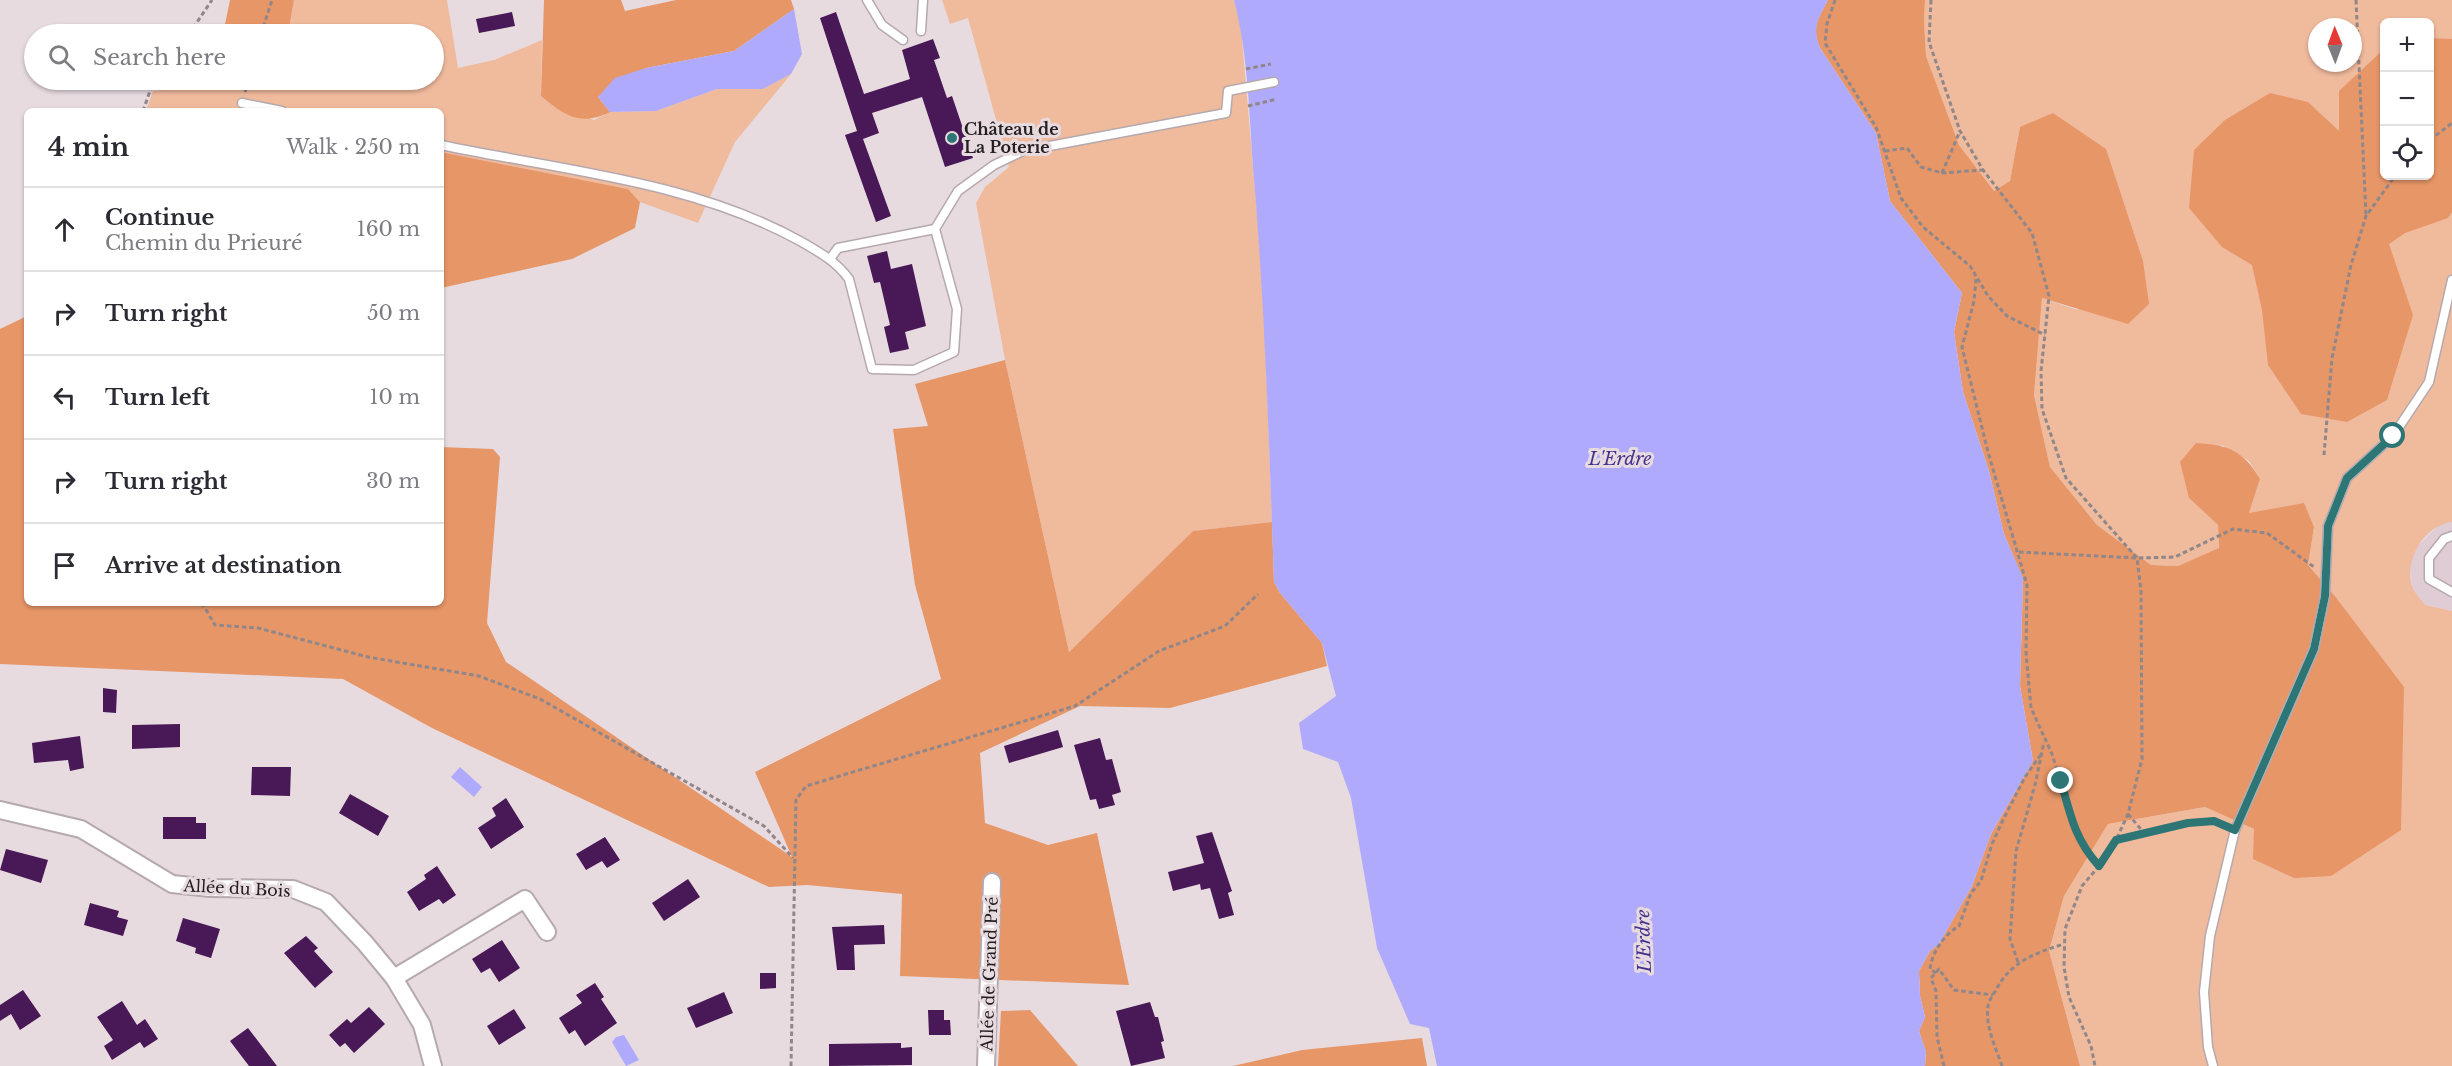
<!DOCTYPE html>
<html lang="en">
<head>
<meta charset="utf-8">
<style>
  :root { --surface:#fff; --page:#f2f2f3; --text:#2b2b33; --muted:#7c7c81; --line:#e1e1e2 }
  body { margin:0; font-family:"Libre Baskerville",serif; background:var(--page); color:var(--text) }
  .controls { position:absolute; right:18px; top:18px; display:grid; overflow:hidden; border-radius:9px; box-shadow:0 2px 4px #0004 }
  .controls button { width:54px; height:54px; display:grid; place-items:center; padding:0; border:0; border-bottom:2px solid var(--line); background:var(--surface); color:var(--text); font:30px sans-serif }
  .compass { position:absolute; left:2308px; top:18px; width:54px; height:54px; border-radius:50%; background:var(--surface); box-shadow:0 2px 4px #0004; rotate:359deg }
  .stop { position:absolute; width:18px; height:18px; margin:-14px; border:4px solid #2d7675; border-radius:50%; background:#fff }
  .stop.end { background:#2d7675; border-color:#fff; box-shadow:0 2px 6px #0008 }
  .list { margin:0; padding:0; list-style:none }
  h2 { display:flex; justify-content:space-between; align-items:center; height:78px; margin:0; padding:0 24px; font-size:26px }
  h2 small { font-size:20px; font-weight:400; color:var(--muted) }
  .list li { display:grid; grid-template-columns:39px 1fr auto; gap:18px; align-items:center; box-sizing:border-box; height:84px; padding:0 24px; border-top:2px solid var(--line) }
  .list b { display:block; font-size:22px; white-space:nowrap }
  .list p { margin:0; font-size:20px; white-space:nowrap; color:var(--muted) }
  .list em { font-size:20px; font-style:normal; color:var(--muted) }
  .icon { flex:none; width:33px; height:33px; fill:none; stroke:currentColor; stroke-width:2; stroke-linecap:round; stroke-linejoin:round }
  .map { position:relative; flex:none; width:2452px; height:1066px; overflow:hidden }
  .search { position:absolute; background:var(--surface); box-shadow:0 2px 4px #0004; left:24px; top:24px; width:420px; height:66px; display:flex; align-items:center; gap:15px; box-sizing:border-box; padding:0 21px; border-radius:33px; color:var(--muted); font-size:22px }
  .panel { position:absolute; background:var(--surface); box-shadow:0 2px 4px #0004; left:24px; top:108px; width:420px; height:498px; border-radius:9px }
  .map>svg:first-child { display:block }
  .built { fill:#e0ccd5 }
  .green { fill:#f0ba9d; fill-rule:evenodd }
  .forest { fill:#e79668 }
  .water { fill:#b0aafc }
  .building { fill:#491857 }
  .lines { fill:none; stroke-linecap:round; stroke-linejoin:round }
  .service-casing { stroke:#b5a9ae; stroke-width:11 }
  .minor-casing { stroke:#b5a9ae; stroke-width:20 }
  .path { stroke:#8f878a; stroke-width:3; stroke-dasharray:4.5 3; stroke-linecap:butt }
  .service { stroke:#fff; stroke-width:8 }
  .minor { stroke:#fff; stroke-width:16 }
  .route { stroke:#2d7675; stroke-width:8 }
  .poi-dot { fill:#2d7675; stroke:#e7dbe0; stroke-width:2 }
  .labels { text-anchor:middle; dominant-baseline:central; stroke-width:6; stroke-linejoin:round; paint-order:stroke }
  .poi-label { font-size:16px; font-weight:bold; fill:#242022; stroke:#e7dbe0; text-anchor:start }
  .street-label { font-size:16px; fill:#242022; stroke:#e7dbe0 }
  .water-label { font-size:18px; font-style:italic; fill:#44318e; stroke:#e7dbe0 }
</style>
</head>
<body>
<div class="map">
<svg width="2452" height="1066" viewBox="0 0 2452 1066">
  <rect width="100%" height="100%" fill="#e7dbe0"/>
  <path class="built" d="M 2452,522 L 2452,611 L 2425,605 L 2412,587 L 2410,564 L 2417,547 L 2440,524 Z"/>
  <g class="green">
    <path d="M 294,0 L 447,0 L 458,68 L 494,60 L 542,40 L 541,96 L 594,120 L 610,112 L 656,111 L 717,89 L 763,89 L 791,74 L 735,142 L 698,223 L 640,202 L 628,189 L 441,152 L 441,111 L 146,111 L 153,91 L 255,80 L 434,80 L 434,34 L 288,34 Z"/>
    <path d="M 942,0 L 1234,0 L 1241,28 L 1263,282 L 1272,522 L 1193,531 L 1069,652 L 1005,360 L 976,203 L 985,187 L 1009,167 L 968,18 L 950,24 Z"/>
    <path d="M 1925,0 L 2452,0 L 2452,522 C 2425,525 2404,559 2412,586 C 2414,592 2421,599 2425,605 L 2452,611 L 2452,1066 L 2080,1066 L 2049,951 L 2064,896 L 2108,824 L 2205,807 L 2254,829 L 2334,595 L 2308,565 L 2314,527 L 2249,513 L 2260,479 L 2249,461 L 2222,445 L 2189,498 L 2218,525 L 2219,549 L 2178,566 L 2151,565 L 2097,525 L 2050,467 L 2034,395 L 2042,298 L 2078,310 L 2020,127 L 2010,182 L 1994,191 L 1959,145 L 1926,56 L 1924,20 ZM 2384,22 L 2430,22 L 2430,176 L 2384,176 ZM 2317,27 L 2353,27 L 2353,63 L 2317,63 Z"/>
  </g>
  <g class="forest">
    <path d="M 230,0 L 294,0 L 288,34 L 223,34 Z"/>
    <path d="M 544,0 L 621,0 L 625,11 L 676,0 L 791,0 L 794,9 L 734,51 L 646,68 L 598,97 L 610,112 C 580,127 564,115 541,96 Z"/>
    <path d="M 1828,0 L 1925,0 L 1924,20 L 1926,56 L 1959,145 L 1994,191 L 2010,181 L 2020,127 L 2053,113 L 2106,149 L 2143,261 L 2149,304 L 2128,324 L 2042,298 L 2034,395 L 2050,467 L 2097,525 L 2151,565 L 2178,566 L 2219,548 L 2218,525 L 2189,498 L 2180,462 L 2196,443 C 2228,445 2243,450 2260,479 L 2249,513 L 2304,503 L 2314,527 L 2308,565 L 2334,595 L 2404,687 L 2401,830 L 2331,876 L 2294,878 L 2253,859 L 2254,829 L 2205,807 L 2108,824 L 2064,896 L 2049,951 L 2080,1066 L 1925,1066 L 1926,1052 L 1919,1031 L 1925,1017 L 1920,996 L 1919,971 L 1930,951 L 1939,944 L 1972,886 L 1991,834 L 2033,761 L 2020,686 L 2023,579 L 2004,534 L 1989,471 L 1963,392 L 1954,332 L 1962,293 L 1890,201 L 1876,133 L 1820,48 C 1811,27 1818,19 1828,0 Z"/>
    <path d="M 2430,38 L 2452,39 L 2452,212 L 2448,218 L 2405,233 L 2389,244 L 2413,315 L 2387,400 L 2347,422 L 2301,414 L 2268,365 L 2262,310 L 2252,265 L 2222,247 L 2189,208 L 2194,150 L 2225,120 L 2270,93 L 2308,102 L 2339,131 L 2339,91 L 2384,49 L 2384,176 L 2430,176 Z"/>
    <path d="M 441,152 L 628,189 L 640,202 L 635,228 L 572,259 L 441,288 Z"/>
    <path d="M 27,316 L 27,603 L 441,603 L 441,447 L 493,449 L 500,457 L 487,623 L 506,662 L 792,857 L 755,772 L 941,679 L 915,585 L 893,429 L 928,426 L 915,384 L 1005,360 L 1069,652 L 1193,531 L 1272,522 L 1274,582 L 1280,593 L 1322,643 L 1327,666 L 1170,708 L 1080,706 L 980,753 L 985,823 L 1048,845 L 1097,833 L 1129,985 L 900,976 L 902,894 L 807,885 L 769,887 L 432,728 L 343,679 L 0,664 L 0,329 Z"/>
    <path d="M 1030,1010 L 1078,1066 L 998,1066 L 1001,1011 Z"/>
    <path d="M 1422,1038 L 1427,1066 L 1233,1066 L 1302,1050 Z"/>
  </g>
  <g class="water">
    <path d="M 1234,0 L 1828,0 C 1818,19 1812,27 1820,48 L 1876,133 L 1890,201 L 1962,293 L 1954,332 L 1963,392 L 1989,471 L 2004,534 L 2023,578 L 2020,686 L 2033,761 L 1991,834 L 1972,886 L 1939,944 L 1930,951 L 1919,971 L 1920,996 L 1925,1017 L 1919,1031 L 1926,1052 L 1925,1066 L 1437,1066 L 1429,1028 L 1410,1024 L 1377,948 L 1351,798 L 1338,762 L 1303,749 L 1299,723 L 1336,696 L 1322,643 L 1280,593 L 1274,582 C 1269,443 1265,305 1253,167 C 1249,111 1248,54 1234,0 Z"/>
    <path d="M 794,9 L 802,54 L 791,74 L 763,89 L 717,89 L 656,111 L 610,112 L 598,97 L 615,78 L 646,68 L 734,51 Z"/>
    <path d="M 460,767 L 482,787 L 474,797 L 451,777 Z"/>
    <path d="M 624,1035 L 639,1060 L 626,1066 L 612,1042 L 616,1037 Z"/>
  </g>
  <g class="building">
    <path d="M 512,12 L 515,26 L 479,33 L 476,19 Z"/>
    <path d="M 836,12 L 864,94 L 910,79 L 902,50 L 933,39 L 940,58 L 934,60 L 947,98 L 952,96 L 973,158 L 945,167 L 922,97 L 872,113 L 879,133 L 863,139 L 891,216 L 876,222 L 845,135 L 857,131 L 820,18 Z"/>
    <path d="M 887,251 L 891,269 L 912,264 L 926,326 L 905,332 L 909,349 L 890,353 L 884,327 L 890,325 L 880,282 L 874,283 L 867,256 Z"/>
    <path d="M 103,688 L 117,690 L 116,713 L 103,712 Z"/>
    <path d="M 180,724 L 180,747 L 132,749 L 132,725 Z"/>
    <path d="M 1058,730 L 1063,747 L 1009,763 L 1004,746 Z"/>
    <path d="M 80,736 L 84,768 L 70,771 L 68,760 L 34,763 L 32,743 Z"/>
    <path d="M 1100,738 L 1106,760 L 1112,759 L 1121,792 L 1112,795 L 1115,805 L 1099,809 L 1096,799 L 1090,800 L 1074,745 Z"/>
    <path d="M 252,767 L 291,767 L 290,796 L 251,795 Z"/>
    <path d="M 350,794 L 389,816 L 378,836 L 339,813 Z"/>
    <path d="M 506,798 L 524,827 L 491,849 L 478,828 L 496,816 L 492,808 Z"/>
    <path d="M 163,817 L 196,817 L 196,823 L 206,823 L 206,839 L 163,839 Z"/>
    <path d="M 1212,832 L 1232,891 L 1228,893 L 1234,915 L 1219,919 L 1210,888 L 1201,890 L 1200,884 L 1173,891 L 1168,872 L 1204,863 L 1196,836 Z"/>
    <path d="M 605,837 L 620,860 L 607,868 L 602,861 L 586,870 L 576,854 Z"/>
    <path d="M 6,849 L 48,860 L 41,883 L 0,870 Z"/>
    <path d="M 437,866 L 456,895 L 443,904 L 439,899 L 419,911 L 407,892 L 426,879 L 424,875 Z"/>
    <path d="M 688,879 L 700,897 L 664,921 L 652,903 Z"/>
    <path d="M 90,903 L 119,911 L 117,917 L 128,920 L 123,936 L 84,925 Z"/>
    <path d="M 183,918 L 220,929 L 211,958 L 195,953 L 196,948 L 176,941 Z"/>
    <path d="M 884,925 L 885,944 L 854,945 L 855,970 L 837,970 L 832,927 Z"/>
    <path d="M 306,936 L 318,948 L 314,951 L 333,972 L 315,988 L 284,953 Z"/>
    <path d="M 502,940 L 520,968 L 499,982 L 490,968 L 481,973 L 472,959 Z"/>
    <path d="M 760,973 L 776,973 L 776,988 L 760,989 Z"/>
    <path d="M 595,983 L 604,997 L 601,999 L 617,1023 L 585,1046 L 575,1030 L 569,1034 L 559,1018 L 582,1003 L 576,995 Z"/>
    <path d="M 23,990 L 41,1016 L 20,1030 L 11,1014 L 0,1021 L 0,1005 Z"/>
    <path d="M 724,992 L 733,1013 L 696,1028 L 687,1008 Z"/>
    <path d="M 122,1001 L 137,1025 L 145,1019 L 158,1039 L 144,1048 L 140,1042 L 112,1060 L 104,1046 L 113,1040 L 97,1017 Z"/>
    <path d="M 1150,1002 L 1155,1017 L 1158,1017 L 1164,1041 L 1161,1042 L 1165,1058 L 1131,1066 L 1116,1011 Z"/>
    <path d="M 369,1007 L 385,1024 L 354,1053 L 345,1043 L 340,1047 L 329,1035 L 347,1019 L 351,1023 Z"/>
    <path d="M 514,1009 L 526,1028 L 499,1045 L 487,1026 Z"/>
    <path d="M 928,1010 L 944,1010 L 944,1020 L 950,1020 L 951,1035 L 929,1035 Z"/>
    <path d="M 248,1028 L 277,1066 L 249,1066 L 230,1041 Z"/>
    <path d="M 901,1043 L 901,1048 L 912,1047 L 912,1065 L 829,1066 L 829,1044 Z"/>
  </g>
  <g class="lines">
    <g class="service-casing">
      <g id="service">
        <path d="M 867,0 L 882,25 L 903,40"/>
        <path d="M 921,31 L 923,0"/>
        <path d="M 242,103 L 282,111"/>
        <path d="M 441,145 C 560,170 692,181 800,241 C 819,252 836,261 849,279 L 872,369 L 914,370 L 954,352 L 957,309 L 935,229 L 838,248 L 830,259"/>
        <path d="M 935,229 L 958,191 L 994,165 L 1023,151 L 1226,113 L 1228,91 L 1274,82"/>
        <path d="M 2452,536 L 2444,539 L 2429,558 L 2429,579 L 2452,592"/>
        <path d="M 2213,1066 L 2208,1047 L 2204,992 L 2210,936 L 2235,830 L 2314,649 L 2325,596 L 2328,526 L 2347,478 L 2393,436 L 2429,382 L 2452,280"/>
      </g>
    </g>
    <g class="minor-casing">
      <g id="minor">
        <path d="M 0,810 L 81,829 L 172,884 L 210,888 L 293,889 L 326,902 L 365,943 L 394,978 L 422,1025 L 433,1066"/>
        <path d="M 394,978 L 525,899 L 547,932"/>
        <path d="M 986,1066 L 992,882"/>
      </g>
    </g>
    <g class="path">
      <path d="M 1835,0 L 1827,24 L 1825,43 L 1876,127 L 1901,198 L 1923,227 L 1970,266 L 1988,296 L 2007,316 L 2045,335"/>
      <path d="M 1931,0 L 1929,42 L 1960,131 L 1983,170 L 2032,233 L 2049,296 L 2041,371 L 2042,409 L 2066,478 L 2137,558 L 2141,591 L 2142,759 L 2128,814 L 2116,840 L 2099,866 L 2082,886 L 2065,929 L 2064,967 L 2069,997 L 2091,1046 L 2095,1066"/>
      <path d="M 2356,0 L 2366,216"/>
      <path d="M 189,34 L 212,0"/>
      <path d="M 261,34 L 272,0"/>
      <path d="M 1246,69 L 1271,64"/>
      <path d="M 245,92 L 249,80"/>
      <path d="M 1248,106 L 1277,99"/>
      <path d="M 143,111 L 150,91 L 158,80"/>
      <path d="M 2430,140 L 2452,123"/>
      <path d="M 1885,151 L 1907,148 L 1921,167 L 1942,173 L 1983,170"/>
      <path d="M 1942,173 L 1960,131"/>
      <path d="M 1976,279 L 1974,301 L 1962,347 L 1988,452 L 2027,585 L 2026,653 L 2031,708 L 2052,754 L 2073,822 L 2084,850 L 2099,865"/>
      <path d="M 2324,455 L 2332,358 L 2351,265 L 2366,216 L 2395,176"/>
      <path d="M 2019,552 L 2137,558 L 2175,557 L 2233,529 L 2267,533 L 2314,567"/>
      <path d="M 202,603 L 215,625 L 258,628 L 368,657 L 479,676 L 540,699 L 764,826 L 793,858"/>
      <path d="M 2128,814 L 2145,834"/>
      <path d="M 2116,840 C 2146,834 2196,813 2225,826"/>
      <path d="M 2018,962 L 2010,939 L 2016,851 L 2035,785 L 2044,742"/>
      <path d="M 1936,973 L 1930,969 C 1932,952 1944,935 1959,926 L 1971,893 L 1981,881 L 1992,844 L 2002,822 L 2025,777 L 2042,753"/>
      <path d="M 791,1066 L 796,800 L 806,786 L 1075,706 L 1159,651 L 1225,626 L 1258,594"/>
      <path d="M 1944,1066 L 1937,1037 L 1936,991 L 1931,978 L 1939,969 L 1954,990 L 1993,995"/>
      <path d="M 2002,1066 C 1996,1048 1985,1026 1988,1007 C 1988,1001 1993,995 1996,990 C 2010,962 2035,953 2064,944"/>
    </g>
    <use href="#service" class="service"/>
    <use href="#minor" class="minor"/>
  </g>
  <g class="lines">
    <path class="route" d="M 2061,781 C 2070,814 2075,840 2099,866 L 2116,840 L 2188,823 L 2214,821 L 2235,830 L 2314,649 L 2325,596 L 2328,526 L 2347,478 L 2393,436"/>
  </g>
  <circle class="poi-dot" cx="952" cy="138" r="6"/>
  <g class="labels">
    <g class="poi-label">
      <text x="964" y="129">Château de<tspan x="964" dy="18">La Poterie</tspan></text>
    </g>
    <g class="street-label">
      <text transform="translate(237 888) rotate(3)">Allée du Bois</text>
      <text transform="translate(989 974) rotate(-88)">Allée de Grand Pré</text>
    </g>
    <g class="water-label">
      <text x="1620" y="459">L'Erdre</text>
      <text transform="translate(1644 941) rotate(-92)">L'Erdre</text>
    </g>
  </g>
</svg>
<div class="controls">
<button>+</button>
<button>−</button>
<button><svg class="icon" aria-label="locate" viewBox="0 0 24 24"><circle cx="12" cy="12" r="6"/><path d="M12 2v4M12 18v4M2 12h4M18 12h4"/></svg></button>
</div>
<svg class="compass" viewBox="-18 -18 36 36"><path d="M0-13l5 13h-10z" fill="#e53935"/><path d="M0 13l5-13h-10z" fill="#7c7c81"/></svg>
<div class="stop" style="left:2393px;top:436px"></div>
<div class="stop end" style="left:2061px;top:781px"></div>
<div class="search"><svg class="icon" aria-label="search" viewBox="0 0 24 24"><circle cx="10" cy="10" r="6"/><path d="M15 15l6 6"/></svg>Search here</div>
<section class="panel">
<h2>4 min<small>Walk · 250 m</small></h2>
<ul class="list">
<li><svg class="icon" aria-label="ahead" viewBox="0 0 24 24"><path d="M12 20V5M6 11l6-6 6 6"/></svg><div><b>Continue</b><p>Chemin du Prieuré</p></div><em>160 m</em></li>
<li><svg class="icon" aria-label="right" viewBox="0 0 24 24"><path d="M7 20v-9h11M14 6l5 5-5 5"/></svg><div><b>Turn right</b></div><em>50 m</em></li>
<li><svg class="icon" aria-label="left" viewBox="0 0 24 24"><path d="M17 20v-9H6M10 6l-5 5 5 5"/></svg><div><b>Turn left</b></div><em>10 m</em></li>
<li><svg class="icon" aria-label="right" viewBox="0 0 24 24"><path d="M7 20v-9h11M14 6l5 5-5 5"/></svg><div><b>Turn right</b></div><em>30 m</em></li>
<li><svg class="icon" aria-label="arrive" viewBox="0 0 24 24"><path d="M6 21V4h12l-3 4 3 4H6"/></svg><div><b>Arrive at destination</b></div></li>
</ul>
</section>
</div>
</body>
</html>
